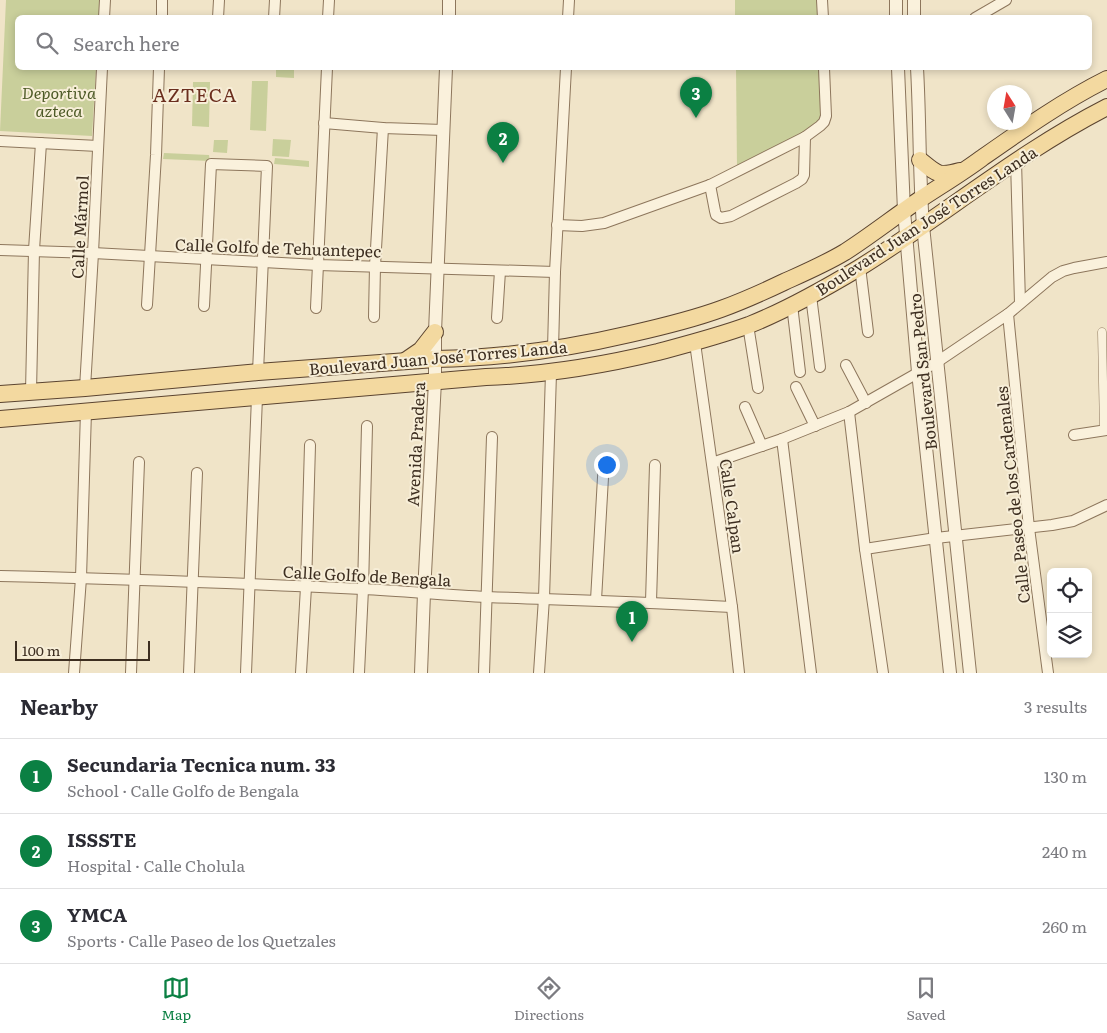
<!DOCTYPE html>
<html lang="en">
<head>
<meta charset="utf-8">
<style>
  :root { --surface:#fff; --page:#f7f7f7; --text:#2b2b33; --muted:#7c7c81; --line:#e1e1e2; --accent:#0b8043 }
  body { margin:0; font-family:Literata,serif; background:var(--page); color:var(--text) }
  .controls { position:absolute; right:15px; bottom:15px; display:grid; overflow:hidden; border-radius:8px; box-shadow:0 2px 8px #0003 }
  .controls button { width:45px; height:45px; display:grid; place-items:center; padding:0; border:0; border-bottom:1px solid var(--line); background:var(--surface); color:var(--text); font:25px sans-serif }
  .compass { position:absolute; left:987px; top:85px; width:45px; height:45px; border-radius:50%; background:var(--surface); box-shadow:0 2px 8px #0003; rotate:349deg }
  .scale { position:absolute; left:15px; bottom:12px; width:135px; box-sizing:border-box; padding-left:5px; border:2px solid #3d2e20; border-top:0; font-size:14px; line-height:18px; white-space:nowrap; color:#3d2e20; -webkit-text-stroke:4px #f7eed8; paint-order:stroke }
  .you { position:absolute; left:606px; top:464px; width:18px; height:18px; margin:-12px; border:4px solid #fff; border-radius:50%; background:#1a73e8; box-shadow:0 0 0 8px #1a73e833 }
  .badge { display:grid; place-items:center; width:32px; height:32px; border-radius:50%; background:var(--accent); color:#fff; font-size:16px; font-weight:700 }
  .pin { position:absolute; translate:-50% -41px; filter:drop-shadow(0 1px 2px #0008) }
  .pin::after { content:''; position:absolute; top:26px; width:18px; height:15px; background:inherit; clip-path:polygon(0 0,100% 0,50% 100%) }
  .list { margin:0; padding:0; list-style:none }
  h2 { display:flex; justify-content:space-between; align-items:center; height:65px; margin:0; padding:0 20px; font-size:21px }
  h2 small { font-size:16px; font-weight:400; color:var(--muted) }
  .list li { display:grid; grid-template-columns:32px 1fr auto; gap:15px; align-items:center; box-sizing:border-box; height:75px; padding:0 20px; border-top:1px solid var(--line) }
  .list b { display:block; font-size:19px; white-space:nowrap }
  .list p { margin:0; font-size:16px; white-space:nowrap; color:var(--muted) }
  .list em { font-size:16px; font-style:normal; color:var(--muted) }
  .icon { flex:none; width:28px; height:28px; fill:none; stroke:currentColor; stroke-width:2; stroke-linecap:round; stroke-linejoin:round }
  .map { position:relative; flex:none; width:1107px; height:673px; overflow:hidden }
  .search { position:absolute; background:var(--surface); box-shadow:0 2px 8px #0003; left:15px; right:15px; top:15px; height:55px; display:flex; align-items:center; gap:12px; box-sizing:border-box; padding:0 18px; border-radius:8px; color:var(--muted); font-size:19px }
  .sheet { height:290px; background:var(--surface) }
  nav { display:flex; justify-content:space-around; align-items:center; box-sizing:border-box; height:70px; border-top:1px solid var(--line); background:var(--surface); font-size:14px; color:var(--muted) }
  nav a { display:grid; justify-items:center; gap:2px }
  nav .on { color:var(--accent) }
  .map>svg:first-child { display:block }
  .green { fill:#c9cf9b }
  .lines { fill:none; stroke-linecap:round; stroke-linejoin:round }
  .pedestrian-casing { stroke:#8d765c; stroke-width:9 }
  .minor-casing { stroke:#8d765c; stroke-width:12 }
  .tertiary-casing { stroke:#8d765c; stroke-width:14 }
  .primary-casing { stroke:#5b4430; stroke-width:18 }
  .pedestrian { stroke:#faf1dc; stroke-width:8 }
  .minor { stroke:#faf1dc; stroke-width:10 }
  .tertiary { stroke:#faf1dc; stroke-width:12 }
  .primary { stroke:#f3d9a0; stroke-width:16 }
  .labels { text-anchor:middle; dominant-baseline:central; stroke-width:4; stroke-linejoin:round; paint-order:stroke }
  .park-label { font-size:16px; font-style:italic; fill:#4d5a26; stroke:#f7eed8 }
  .street-label { font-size:16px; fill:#3d2e20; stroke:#f7eed8 }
  .quarter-label { font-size:19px; letter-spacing:1px; fill:#6b2e1e; stroke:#f7eed8 }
</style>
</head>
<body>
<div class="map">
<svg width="1107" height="673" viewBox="0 0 1107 673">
  <rect width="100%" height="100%" fill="#f0e4c8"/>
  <g class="green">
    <path d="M 6,0 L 100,0 L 99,17 L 18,18 L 18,68 L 96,68 L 92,136 L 0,131 Z"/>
    <rect x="735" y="0" width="82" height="17"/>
    <path d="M 276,68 L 294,68 L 294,78 L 276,77 Z"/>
    <path d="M 736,68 L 819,68 L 821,121 L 801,137 L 737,169 Z"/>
    <path d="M 252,81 L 268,81 L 266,131 L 250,130 Z"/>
    <path d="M 193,82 L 210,82 L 209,127 L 192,126 Z"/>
    <path d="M 273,139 L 291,140 L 289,157 L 272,156 Z"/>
    <path d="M 214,140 L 228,140 L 227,153 L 213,152 Z"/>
    <path d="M 164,153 L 209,155 L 210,161 L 163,159 Z"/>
    <path d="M 275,158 L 309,161 L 309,167 L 274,164 Z"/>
  </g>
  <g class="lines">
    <g class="pedestrian-casing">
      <path id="pedestrian" d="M 1102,332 L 1104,431"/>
    </g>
    <g class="minor-casing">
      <g id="minor">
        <path d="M 822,0 L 823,18"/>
        <path d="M 104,18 L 105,0"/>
        <path d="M 162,18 L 162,0"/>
        <path d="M 218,18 L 219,0"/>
        <path d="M 274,18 L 275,0"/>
        <path d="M 328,18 L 329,0"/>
        <path d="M 568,18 L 569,0"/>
        <path d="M 975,18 L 1006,0"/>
        <path d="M 324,123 L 383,128 L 443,130"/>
        <path d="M 0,141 L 98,146"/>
        <path d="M 1016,161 L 1020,303"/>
        <path d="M 710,185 L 715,211 L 716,215 L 721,218 L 731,216 L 796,183 L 802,179 L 804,175 L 805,137"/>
        <path d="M 557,225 L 582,226 L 604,223 L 710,185 L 805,137 L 820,126 L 824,122 L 826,116 L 824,68"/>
        <path d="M 0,250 L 93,253 L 318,265 L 555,272"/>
        <path d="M 860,267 L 868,332"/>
        <path d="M 811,296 L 820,367"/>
        <path d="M 147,305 L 156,155 L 159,68"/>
        <path d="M 792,305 L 800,372"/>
        <path d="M 204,306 L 211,164 L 267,166 L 258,372"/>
        <path d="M 316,308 L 327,68"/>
        <path d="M 1008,314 L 1029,528 L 1048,673"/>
        <path d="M 374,317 L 375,266 L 383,128"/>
        <path d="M 497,318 L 500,271"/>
        <path d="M 748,325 L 758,388"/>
        <path d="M 695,343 L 732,607 L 739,673"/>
        <path d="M 553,349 L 555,272 L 566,68"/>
        <path d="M 846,365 L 866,403"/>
        <path d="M 796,387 L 815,426"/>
        <path d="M 85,388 L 93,253 L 102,68"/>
        <path d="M 31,392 L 34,250 L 41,143"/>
        <path d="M 745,407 L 762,446"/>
        <path d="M 849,412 L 865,549 L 883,673"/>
        <path d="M 1074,435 L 1107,430"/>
        <path d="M 782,439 L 811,673"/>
        <path d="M 712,463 L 782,439 L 849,412 L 937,362 L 1008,314 L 1052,277 L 1063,271 L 1074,268 L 1107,262"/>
        <path d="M 865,549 L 936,538 L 1052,525 L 1073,521 L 1107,505"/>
        <path d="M 0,576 C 121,579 241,583 362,589 C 404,591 445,595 487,597 C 568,600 650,602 732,607"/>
        <path d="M 596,600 L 604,460"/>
        <path d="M 651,602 L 655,465"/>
        <path d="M 74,673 L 81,578 L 86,411"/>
        <path d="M 131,673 L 139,462"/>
        <path d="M 189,673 L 197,473"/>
        <path d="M 246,673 L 257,397"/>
        <path d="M 301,673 L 306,587 L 310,445"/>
        <path d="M 359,673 L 363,589 L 367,426"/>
        <path d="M 484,673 L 492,437"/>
        <path d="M 539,673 L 544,598 L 551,373"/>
      </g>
    </g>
    <g class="tertiary-casing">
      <g id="tertiary">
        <path d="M 896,0 L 896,18"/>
        <path d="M 914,0 L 914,18"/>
        <path d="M 449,18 L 449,0"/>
        <path d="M 898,68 L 904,211 L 918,372 L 950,673"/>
        <path d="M 917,68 C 920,120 919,173 923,226 L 970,673"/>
        <path d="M 421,673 L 424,593 L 435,381 L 435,332 L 446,68"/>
      </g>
    </g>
    <g class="primary-casing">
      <g id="primary">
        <path d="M 920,160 C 937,174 938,177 960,171"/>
        <path d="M 405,361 L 421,350 L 435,332"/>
        <path d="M 0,394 L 85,388 L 258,372 L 435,359 C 501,358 566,349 630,334 C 661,327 691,320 721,309 C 743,301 763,292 784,282 C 804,273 825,264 845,252 C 870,236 894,217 919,200 C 940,186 962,173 982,158 C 1022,130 1063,101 1107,79"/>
        <path d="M 0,419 L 486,377 C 545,375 600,366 658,352 C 688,344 719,336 749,325 C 787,310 824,289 859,268 C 943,216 1019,152 1107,107"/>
      </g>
    </g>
    <use href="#pedestrian" class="pedestrian"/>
    <use href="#minor" class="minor"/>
    <use href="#tertiary" class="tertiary"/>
    <use href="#primary" class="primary"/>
  </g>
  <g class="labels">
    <g class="park-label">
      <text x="59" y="92">Deportiva<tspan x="59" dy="18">azteca</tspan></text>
    </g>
    <g class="street-label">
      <text transform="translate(926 220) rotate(-33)">Boulevard Juan José Torres Landa</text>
      <text transform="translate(79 227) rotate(-87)">Calle Mármol</text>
      <text transform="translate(278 247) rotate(2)">Calle Golfo de Tehuantepec</text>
      <text transform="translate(438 357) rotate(-5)">Boulevard Juan José Torres Landa</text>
      <text transform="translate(922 372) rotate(-96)">Boulevard San Pedro</text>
      <text transform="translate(415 444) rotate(-87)">Avenida Pradera</text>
      <text transform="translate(1012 495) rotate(-96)">Calle Paseo de los Cardenales</text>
      <text transform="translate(733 506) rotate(82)">Calle Calpan</text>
      <text transform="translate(367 575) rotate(3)">Calle Golfo de Bengala</text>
    </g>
    <g class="quarter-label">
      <text x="195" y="94">AZTECA</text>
    </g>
  </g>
</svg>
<div class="controls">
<button><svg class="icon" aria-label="locate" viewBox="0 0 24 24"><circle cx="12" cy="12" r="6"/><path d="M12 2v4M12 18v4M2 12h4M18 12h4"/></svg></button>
<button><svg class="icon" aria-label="layers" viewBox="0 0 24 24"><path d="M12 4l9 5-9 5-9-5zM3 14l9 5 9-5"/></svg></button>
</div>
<svg class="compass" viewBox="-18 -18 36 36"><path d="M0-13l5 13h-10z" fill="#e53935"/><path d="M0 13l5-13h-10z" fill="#7c7c81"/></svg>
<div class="scale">100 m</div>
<div class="you"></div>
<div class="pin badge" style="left:632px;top:642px">1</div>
<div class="pin badge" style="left:503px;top:163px">2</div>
<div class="pin badge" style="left:696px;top:118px">3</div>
<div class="search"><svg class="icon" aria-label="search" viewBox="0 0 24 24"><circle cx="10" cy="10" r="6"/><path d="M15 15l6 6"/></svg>Search here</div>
</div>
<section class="sheet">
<h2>Nearby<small>3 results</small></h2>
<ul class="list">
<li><span class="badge">1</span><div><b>Secundaria Tecnica num. 33</b><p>School · Calle Golfo de Bengala</p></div><em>130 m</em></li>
<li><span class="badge">2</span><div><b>ISSSTE</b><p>Hospital · Calle Cholula</p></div><em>240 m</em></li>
<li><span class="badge">3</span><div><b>YMCA</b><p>Sports · Calle Paseo de los Quetzales</p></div><em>260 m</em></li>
</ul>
</section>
<nav>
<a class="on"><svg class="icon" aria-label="map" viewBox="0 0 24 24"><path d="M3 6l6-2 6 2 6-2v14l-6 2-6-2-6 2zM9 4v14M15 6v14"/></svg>Map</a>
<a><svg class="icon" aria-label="directions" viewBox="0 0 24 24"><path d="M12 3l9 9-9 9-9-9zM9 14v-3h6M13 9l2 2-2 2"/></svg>Directions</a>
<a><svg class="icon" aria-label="saved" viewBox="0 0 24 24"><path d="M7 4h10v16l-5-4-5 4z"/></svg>Saved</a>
</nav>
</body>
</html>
